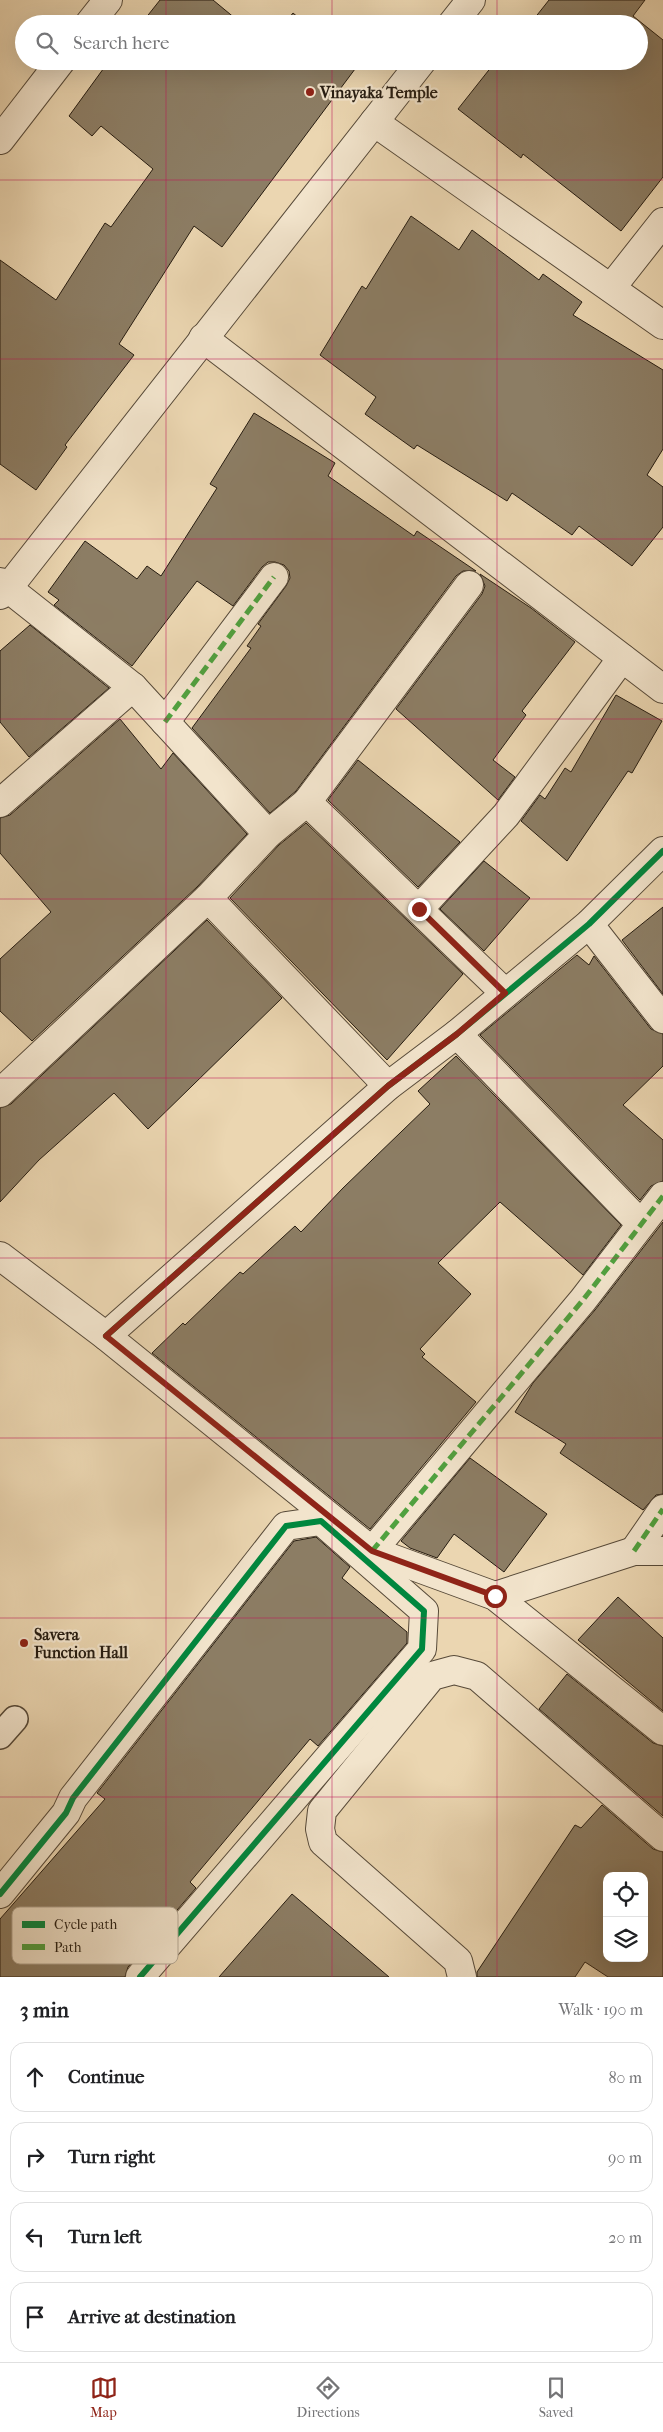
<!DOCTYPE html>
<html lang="en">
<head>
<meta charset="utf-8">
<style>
  :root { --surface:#fff; --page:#f6f6f6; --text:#202124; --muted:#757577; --line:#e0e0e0; --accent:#8f2418 }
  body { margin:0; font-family:"IM FELL French Canon",serif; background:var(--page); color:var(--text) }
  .controls { position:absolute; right:15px; bottom:15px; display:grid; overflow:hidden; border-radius:10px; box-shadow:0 5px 20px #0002 }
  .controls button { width:45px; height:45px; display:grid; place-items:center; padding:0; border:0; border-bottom:1px solid var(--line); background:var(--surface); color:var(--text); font:25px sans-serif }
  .stop { position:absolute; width:15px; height:15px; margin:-11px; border:4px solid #8f2418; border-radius:50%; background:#fff }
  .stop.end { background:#8f2418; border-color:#fff; box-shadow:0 1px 5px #0008 }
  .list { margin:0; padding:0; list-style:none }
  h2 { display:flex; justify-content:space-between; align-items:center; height:65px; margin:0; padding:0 20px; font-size:21px }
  h2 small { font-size:16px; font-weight:400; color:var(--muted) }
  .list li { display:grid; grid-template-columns:32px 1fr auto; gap:15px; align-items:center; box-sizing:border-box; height:70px; margin:0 10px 10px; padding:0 10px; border:1px solid var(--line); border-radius:15px }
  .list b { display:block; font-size:19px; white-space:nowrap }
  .list em { font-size:16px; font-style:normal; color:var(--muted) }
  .icon { flex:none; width:28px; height:28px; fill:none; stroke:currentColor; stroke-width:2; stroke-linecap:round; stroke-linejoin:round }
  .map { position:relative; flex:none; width:663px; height:1977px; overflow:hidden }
  .search { position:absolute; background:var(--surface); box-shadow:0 5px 20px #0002; left:15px; right:15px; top:15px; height:55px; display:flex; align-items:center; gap:12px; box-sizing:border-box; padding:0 18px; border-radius:28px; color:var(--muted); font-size:19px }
  .sheet { height:385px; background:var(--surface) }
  nav { display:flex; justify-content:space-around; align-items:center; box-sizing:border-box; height:70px; border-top:1px solid var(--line); background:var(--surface); font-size:14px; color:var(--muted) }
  nav a { display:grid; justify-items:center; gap:2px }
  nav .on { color:var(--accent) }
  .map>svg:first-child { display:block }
  .building { fill:#8c7d64; stroke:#261c11; fill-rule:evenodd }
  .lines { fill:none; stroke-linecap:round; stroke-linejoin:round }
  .lane-casing { stroke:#574a39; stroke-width:28 }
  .street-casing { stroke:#574a39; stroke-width:30 }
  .lane { stroke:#f2e4cc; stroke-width:25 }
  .street { stroke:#f2e4cc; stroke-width:28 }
  .quiet { stroke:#50a13f; stroke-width:5; stroke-dasharray:10 5; stroke-linecap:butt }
  .cycleway-casing { stroke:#f2e4cc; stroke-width:9 }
  .cycleway { stroke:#00873e; stroke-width:6 }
  .route { stroke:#8f2418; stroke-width:6 }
  .grid { fill:none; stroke:#c2185b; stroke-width:1; stroke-opacity:0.55 }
  .poi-dot { fill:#8f2418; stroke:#f2e4cc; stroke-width:2 }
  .labels { text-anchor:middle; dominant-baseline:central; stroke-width:4.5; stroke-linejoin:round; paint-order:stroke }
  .poi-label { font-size:16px; font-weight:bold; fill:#261c11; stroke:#f2e4cc; text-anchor:start }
  .key { fill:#f2e4cc; stroke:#b5a894; stroke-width:1 }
  .key-label { font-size:14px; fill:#261c11 }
</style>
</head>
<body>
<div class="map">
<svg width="663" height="1977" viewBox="0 0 663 1977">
  <rect width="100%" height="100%" fill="#ebd6b1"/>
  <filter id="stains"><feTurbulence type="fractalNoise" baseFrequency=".004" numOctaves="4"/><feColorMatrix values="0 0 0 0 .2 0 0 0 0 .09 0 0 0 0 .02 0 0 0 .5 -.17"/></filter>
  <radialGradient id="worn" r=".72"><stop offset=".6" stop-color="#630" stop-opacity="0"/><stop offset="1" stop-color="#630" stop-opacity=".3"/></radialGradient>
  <g class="building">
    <path d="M 160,0 L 213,0 L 242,24 L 141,24 Z"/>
    <path d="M 549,0 L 645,0 L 633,16 L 663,40 L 663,177 L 621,231 L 523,154 L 521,158 L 458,109 L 496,61 L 639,61 L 639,24 L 530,24 Z"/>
    <path d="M 293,13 L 306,24 L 284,24 Z"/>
    <path d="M 109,61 L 353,61 L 358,65 L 222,247 L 194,226 L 119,344 L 134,355 L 65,445 L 67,447 L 36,490 L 0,464 L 0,260 L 56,300 L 105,223 L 111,227 L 153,169 L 101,126 L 92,136 L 69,116 Z"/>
    <path d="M 411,216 L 459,250 L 472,230 L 539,280 L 543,274 L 582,302 L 573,315 L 663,370 L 663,449 L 647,475 L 663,487 L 663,527 L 632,566 L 579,526 L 572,535 L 512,493 L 507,501 L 417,445 L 414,449 L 365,414 L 376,397 L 320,355 L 362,286 L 366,289 Z"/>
    <path d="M 254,413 L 335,463 L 328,476 L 414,536 L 417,531 L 476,571 L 463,571 L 456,576 L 296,791 L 270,813 L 192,728 L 251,648 L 247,646 L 261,626 L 258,624 L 286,586 L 290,578 L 289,571 L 284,565 L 275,562 L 268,562 L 262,567 L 233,606 L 197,581 L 132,666 L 54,605 L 59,600 L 48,592 L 85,541 L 137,579 L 147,566 L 161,576 L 217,488 L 210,484 Z"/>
    <path d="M 480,574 L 531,608 L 575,642 L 522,711 L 526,715 L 493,760 L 515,777 L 498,800 L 396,709 L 482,594 L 485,586 Z"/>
    <path d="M 30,625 L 109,688 L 29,757 L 0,722 L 0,651 Z"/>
    <path d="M 616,695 L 662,721 L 632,773 L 628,771 L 567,861 L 521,821 L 540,795 L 545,799 L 565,768 L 571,772 Z"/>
    <path d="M 120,719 L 161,769 L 173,753 L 247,834 L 197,887 L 32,1041 L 0,1011 L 0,959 L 51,912 L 0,853 L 0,818 L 10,815 Z"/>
    <path d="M 358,760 L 460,842 L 418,887 L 328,800 Z"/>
    <path d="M 306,823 L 463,974 L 387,1060 L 230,898 L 279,845 Z"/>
    <path d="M 484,861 L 530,898 L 484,951 L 440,909 Z"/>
    <path d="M 663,907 L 663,994 L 622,940 Z"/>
    <path d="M 207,920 L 282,998 L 148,1129 L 114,1093 L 39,1160 L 0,1202 L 0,1108 L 11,1104 Z"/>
    <path d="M 577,955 L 589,965 L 594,956 L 651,1029 L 663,1034 L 663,1066 L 623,1105 L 663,1140 L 663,1181 L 651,1186 L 640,1200 L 480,1035 Z"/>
    <path d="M 456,1056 L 621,1225 L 583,1275 L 500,1202 L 438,1263 L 471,1294 L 420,1349 L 425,1354 L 422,1357 L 476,1402 L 370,1529 L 152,1353 L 183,1323 L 185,1325 L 240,1272 L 243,1274 L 295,1226 L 301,1232 L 343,1188 L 430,1104 L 418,1091 Z"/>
    <path d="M 663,1222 L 663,1494 L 656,1495 L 643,1510 L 560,1453 L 566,1444 L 515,1412 L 533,1383 L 595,1310 Z"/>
    <path d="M 470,1458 L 547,1514 L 504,1572 L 454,1534 L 437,1558 L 410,1548 L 401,1541 Z"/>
    <path d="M 316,1537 L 350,1567 L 342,1578 L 407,1632 L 407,1643 L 318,1746 L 310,1739 L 190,1882 L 196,1888 L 128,1967 L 125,1977 L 0,1977 L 0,1919 L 105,1799 L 97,1793 L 294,1541 Z"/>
    <path d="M 618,1597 L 663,1638 L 663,1711 L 578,1640 Z"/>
    <path d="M 567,1674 L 653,1743 L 663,1746 L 663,1816 L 539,1709 Z"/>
    <path d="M 602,1805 L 653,1849 L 663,1852 L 663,1977 L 608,1977 L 585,1962 L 575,1977 L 477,1977 L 477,1972 L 575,1825 L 581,1828 ZM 607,1876 L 644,1876 L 644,1958 L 607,1958 Z"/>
    <path d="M 292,1894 L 389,1977 L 219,1977 Z"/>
  </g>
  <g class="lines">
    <g class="lane-casing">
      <path id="lane" d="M 0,1736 L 15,1719"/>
    </g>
    <g class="street-casing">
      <g id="street">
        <path d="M 89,24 L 108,0"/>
        <path d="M 452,24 L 471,0"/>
        <path d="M 374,122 L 663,325"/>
        <path d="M 0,140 L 61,61"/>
        <path d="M 611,288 L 663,222"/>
        <path d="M 203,338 L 663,689"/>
        <path d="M 0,582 L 133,687 L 268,834"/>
        <path d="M 0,595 L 8,588 L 422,61"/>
        <path d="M 165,722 L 274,577"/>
        <path d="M 307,802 L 469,585"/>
        <path d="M 0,803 L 133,687"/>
        <path d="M 208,898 L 388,1086"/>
        <path d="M 419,909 L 506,815 L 622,658"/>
        <path d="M 589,924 L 663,1019"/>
        <path d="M 457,1034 L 640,1223"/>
        <path d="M 0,1093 L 208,898 L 268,834 L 307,802 L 505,993"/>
        <path d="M 0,1256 L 106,1336 L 372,1551 L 495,1596 L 663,1731"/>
        <path d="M 106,1336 L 388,1086 L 457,1034 L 589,924 L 663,851"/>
        <path d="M 372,1551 L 583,1300 L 663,1196"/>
        <path d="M 634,1551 L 663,1509"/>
        <path d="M 495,1596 L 634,1551 L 663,1551"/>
        <path d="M 0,1894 L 66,1813 L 73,1798 L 286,1526 L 321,1521 L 424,1611 L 422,1649 L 140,1977"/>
        <path d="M 462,1977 L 458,1961 L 323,1842 L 320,1829 L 322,1811 L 432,1676 L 454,1670 L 477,1676 L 663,1837"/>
      </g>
    </g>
    <use href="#lane" class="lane"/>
    <use href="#street" class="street"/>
    <g class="quiet">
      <path d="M 165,722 L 274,577"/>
      <path d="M 372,1551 L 583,1300 L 663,1196"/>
      <path d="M 634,1551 L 663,1509"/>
    </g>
    <g class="cycleway-casing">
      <g id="cycleway">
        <path d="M 106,1336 L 388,1086 L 457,1034 L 589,924 L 663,851"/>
        <path d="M 0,1894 L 66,1813 L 73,1798 L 286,1526 L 321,1521 L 424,1611 L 422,1649 L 140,1977"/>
      </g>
    </g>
    <use href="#cycleway" class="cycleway"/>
  </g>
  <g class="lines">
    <path class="route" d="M 419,909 L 505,993 L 457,1034 L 388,1086 L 106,1336 L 372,1551 L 495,1596"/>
  </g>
  <path class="grid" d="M 166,0 L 166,24M 332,0 L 332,24M 497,0 L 497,24M 166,61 L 166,1977M 332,61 L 332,1977M 497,61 L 497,1977M 0,180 L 663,180M 0,359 L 663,359M 0,539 L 663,539M 0,719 L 663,719M 0,899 L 663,899M 0,1078 L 663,1078M 0,1258 L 663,1258M 0,1438 L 663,1438M 0,1618 L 663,1618M 0,1797 L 663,1797"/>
  <g class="poi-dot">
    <circle cx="310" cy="92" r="5"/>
    <circle cx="24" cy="1643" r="5"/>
  </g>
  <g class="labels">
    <g class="poi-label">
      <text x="320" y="92">Vinayaka Temple</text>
      <text x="34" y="1634">Savera<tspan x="34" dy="18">Function Hall</tspan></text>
    </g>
  </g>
  <rect x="12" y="1907" width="166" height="57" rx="8" class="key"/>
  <rect x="22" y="1921" width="23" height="7" fill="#00873e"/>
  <rect x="22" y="1944" width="23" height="6" fill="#50a13f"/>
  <g class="key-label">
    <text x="54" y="1929">Cycle path</text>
    <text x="54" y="1952">Path</text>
  </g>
  <rect width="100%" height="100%" filter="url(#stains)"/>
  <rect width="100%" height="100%" fill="url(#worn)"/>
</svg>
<div class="controls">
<button><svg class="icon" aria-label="locate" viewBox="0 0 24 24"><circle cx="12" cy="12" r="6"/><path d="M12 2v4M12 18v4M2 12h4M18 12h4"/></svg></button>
<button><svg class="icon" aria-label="layers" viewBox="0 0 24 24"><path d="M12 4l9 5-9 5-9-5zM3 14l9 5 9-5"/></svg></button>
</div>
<div class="stop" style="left:495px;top:1596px"></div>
<div class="stop end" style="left:419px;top:909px"></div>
<div class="search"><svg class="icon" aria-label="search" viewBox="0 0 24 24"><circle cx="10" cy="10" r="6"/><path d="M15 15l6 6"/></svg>Search here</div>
</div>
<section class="sheet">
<h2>3 min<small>Walk · 190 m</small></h2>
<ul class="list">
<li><svg class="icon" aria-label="ahead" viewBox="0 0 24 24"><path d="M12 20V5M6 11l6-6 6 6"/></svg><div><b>Continue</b></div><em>80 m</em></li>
<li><svg class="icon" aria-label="right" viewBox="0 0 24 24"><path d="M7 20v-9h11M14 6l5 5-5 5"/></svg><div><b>Turn right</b></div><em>90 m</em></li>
<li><svg class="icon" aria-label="left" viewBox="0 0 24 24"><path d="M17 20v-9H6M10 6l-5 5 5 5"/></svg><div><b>Turn left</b></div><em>20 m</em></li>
<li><svg class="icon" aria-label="arrive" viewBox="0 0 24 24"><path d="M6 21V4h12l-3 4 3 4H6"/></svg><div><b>Arrive at destination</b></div></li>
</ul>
</section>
<nav>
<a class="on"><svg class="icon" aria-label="map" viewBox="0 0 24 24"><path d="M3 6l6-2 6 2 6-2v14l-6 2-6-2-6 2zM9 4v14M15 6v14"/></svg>Map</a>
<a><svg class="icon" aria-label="directions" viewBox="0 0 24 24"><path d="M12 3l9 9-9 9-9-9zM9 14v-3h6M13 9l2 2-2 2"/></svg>Directions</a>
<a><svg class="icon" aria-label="saved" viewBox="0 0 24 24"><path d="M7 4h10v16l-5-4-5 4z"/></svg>Saved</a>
</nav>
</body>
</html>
